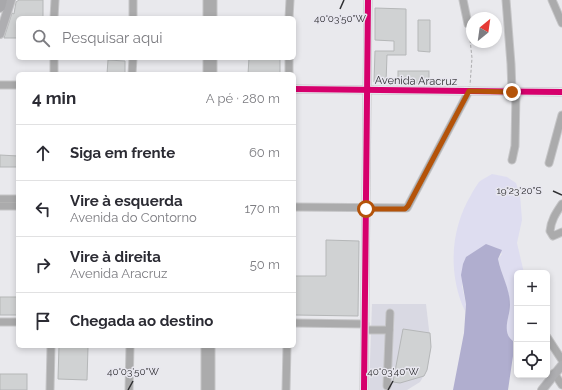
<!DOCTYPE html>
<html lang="pt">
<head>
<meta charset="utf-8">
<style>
  :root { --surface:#fff; --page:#f7f7f7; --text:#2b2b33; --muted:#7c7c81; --line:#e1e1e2 }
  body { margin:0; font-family:Raleway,sans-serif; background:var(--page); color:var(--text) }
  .controls { position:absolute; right:12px; bottom:12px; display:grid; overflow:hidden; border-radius:6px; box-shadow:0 2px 6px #0003 }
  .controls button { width:36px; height:36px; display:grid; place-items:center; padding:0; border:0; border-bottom:1px solid var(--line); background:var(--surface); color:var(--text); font:20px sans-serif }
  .compass { position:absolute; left:466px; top:12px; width:36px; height:36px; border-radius:50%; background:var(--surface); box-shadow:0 2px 6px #0003; rotate:29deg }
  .stop { position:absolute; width:12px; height:12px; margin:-9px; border:3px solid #b45309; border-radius:50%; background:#fff }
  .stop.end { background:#b45309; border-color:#fff; box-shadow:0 1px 4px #0008 }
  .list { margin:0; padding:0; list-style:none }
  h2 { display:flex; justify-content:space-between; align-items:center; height:52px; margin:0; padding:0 16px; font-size:17px }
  h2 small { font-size:13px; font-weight:400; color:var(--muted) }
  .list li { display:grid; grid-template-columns:26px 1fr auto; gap:12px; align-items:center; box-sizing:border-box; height:56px; padding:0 16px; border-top:1px solid var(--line) }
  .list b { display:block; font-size:15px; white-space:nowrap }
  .list p { margin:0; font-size:13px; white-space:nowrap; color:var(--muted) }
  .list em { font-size:13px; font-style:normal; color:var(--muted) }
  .icon { flex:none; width:22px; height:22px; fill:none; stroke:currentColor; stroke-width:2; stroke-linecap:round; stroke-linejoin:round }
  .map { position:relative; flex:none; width:562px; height:390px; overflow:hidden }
  .search { position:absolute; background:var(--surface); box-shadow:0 2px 6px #0003; left:16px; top:16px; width:280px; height:44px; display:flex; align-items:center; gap:10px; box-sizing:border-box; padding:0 14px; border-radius:6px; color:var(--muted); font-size:15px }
  .panel { position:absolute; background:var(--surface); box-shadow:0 2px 6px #0003; left:16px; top:72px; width:280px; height:276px; border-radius:6px }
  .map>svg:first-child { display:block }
  .built { fill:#d9d9e3 }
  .green { fill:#deddf0 }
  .water { fill:#b0aecf }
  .building { fill:#d0d2d3; stroke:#b5b7b8 }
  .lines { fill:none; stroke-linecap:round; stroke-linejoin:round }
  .minor-casing { stroke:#c5c5c7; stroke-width:9 }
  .major-casing { stroke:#c5c5c7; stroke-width:10 }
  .highway-casing { stroke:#c5c5c7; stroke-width:12 }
  .path { stroke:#acacae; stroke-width:1; stroke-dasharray:3 2; stroke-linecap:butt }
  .minor { stroke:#ababac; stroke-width:7 }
  .major { stroke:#aeaeb1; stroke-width:8 }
  .highway { stroke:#a8a8ab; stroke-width:10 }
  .cycleway-casing { stroke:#e8e7ef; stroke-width:8 }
  .cycleway { stroke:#d6006c; stroke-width:6 }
  .route { stroke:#b45309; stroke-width:5 }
  .ticks { fill:none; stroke:#2f2f32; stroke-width:1.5 }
  .labels { text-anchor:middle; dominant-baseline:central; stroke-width:3; stroke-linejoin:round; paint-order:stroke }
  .street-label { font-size:11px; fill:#2f2f32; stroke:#e8e7ef }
  .ticks-label { font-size:10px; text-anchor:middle; fill:#2f2f32; stroke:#e8e7ef; stroke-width:3; stroke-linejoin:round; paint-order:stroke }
</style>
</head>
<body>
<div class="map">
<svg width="562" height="390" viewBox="0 0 562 390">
  <rect width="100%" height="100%" fill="#e9e9ed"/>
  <path class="built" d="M 372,304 L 426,304 L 431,347 L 427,370 L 420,382 L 407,390 L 369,390 Z"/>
  <path class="green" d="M 492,174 L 507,177 L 516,183 L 520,195 L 522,220 L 517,243 L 524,273 L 517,273 L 517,339 L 513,341 C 501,332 510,317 510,305 C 509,288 501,275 498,259 L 502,254 L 497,248 L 483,246 L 470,255 L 462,286 L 466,304 L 465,311 C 448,275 450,230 471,195 C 473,191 476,186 479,182 C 482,179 488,177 492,174 Z"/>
  <path class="water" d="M 486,244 L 502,250 L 498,259 C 501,275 510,288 510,305 C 510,317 501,332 513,341 L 513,356 L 508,390 L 453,390 L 464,333 L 466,304 L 461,275 L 463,264 L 466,257 Z"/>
  <g class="building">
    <path d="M 19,0 L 43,0 L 43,18 L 18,18 L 18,38 L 4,38 L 12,13 L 14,14 L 16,2 Z"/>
    <path d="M 375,8 L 406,9 L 406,55 L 387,55 L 386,83 L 374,82 L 375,51 L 394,51 L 394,41 L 375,40 Z"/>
    <path d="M 418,20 L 430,20 L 430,52 L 418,51 Z"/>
    <path d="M 249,58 L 280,58 L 280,74 L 248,74 Z"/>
    <path d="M 108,60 L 125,61 L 125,74 L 107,74 Z"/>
    <rect x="398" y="71" width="31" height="12"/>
    <path d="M 0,155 L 18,156 L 18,167 L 0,167 Z"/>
    <path d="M 326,240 L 359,241 L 358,316 L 295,315 L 295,276 L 326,276 Z"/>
    <rect x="0" y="297" width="18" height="18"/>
    <path d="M 403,329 L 430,333 L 431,347 L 427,370 L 424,376 L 400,383 L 393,382 Z"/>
    <path d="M 59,346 L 88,347 L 87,380 L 58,379 Z"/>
    <rect x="0" y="374" width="27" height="16"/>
  </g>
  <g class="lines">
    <g class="minor-casing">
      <g id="minor">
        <path d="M 463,0 L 468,24"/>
        <path d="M 506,0 L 511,64 L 512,92"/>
        <path d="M 552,0 L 562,23"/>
        <path d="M 54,18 L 55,0"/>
        <path d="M 133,18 L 133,0"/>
        <path d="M 207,18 L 207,0"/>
        <path d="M 213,18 L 213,0"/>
        <path d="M 289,18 L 290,0"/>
        <path d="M 54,74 L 54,58"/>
        <path d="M 132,74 L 133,58"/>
        <path d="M 207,74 L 207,58"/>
        <path d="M 213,74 L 213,58"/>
        <path d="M 289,74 L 289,58"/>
        <path d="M 0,85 L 18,85"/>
        <path d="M 294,89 L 562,92"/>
        <path d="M 512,160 L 515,146 L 516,92"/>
        <path d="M 549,163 L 562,115"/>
        <path d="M 0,199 L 18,199"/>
        <path d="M 562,204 C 556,213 551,220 550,231 L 553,236 L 562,232"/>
        <path d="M 0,206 L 18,206"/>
        <path d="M 294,207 L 407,208 L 469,91"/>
        <path d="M 0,322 L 18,322"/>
        <path d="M 294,323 L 365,324"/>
        <path d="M 365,330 L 389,330"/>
        <path d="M 547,337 L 562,360"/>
        <path d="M 554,373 L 562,385"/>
        <path d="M 387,386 L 390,313"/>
        <path d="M 50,390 L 51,346"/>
        <path d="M 129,390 L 130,346"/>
        <path d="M 205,390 L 205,346"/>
        <path d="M 211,390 L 211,346"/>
        <path d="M 286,390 L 287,346"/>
        <path d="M 364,390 L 368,0"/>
      </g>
    </g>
    <g class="major-casing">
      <g id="major">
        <path d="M 0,34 L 11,0"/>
        <path d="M 542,390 L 562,365"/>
      </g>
    </g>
    <g class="highway-casing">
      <path id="highway" d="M 0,7 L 2,0"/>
    </g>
    <path class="path" d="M 469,30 L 472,58 L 470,85"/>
    <use href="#minor" class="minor"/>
    <use href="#major" class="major"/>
    <use href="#highway" class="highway"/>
    <g class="cycleway-casing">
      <g id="cycleway">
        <path d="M 294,89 L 562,92"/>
        <path d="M 364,390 L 368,0"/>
      </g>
    </g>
    <use href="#cycleway" class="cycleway"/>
  </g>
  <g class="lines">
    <path class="route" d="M 366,209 L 405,209 L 408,206 L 469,91 L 512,92"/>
  </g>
  <path class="ticks" d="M 340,9 L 344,0M 553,191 L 562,195M 128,390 L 133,381M 388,390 L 393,381"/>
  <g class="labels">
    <g class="street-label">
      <text transform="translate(416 81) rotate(1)">Avenida Aracruz</text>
    </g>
  </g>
  <g class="ticks-label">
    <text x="340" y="22">40°03'50"W</text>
    <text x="519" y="194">19°23'20"S</text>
    <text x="133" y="375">40°03'50"W</text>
    <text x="393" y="375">40°03'40"W</text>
  </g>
</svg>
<div class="controls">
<button>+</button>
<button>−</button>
<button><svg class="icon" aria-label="locate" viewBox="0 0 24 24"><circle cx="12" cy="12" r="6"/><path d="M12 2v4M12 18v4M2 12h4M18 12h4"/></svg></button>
</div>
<svg class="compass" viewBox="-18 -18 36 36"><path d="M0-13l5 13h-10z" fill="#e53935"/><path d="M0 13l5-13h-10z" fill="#7c7c81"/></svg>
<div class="stop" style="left:366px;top:209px"></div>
<div class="stop end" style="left:512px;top:92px"></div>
<div class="search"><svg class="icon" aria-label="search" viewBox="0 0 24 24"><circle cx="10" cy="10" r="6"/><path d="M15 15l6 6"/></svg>Pesquisar aqui</div>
<section class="panel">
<h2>4 min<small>A pé · 280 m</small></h2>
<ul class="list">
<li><svg class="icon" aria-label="ahead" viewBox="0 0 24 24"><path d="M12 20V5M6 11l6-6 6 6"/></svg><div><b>Siga em frente</b></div><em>60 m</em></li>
<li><svg class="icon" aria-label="left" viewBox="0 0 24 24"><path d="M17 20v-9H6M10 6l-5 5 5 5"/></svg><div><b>Vire à esquerda</b><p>Avenida do Contorno</p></div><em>170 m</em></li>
<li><svg class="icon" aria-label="right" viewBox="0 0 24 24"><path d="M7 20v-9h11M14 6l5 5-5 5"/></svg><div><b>Vire à direita</b><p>Avenida Aracruz</p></div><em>50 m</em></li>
<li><svg class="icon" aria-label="arrive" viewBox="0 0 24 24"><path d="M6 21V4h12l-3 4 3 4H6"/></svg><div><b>Chegada ao destino</b></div></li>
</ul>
</section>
</div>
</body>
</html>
